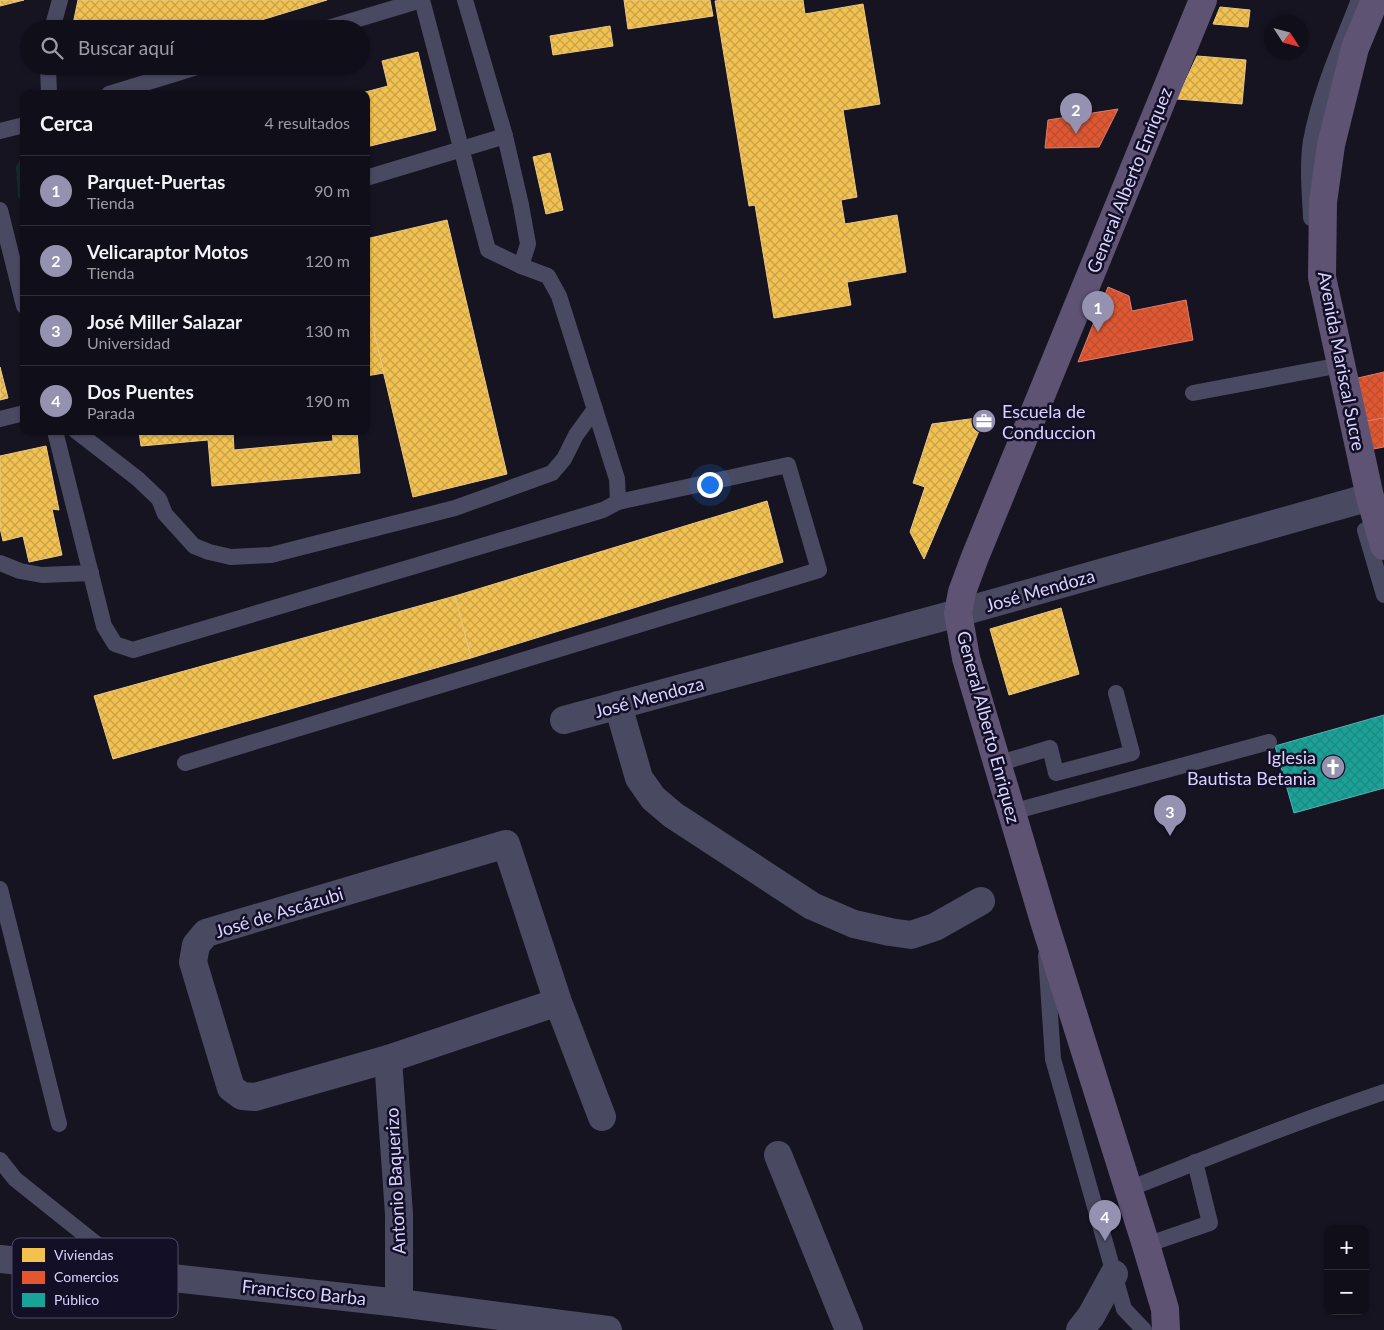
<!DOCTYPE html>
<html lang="es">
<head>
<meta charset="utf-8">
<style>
  :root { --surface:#100f19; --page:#191822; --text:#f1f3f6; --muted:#9c9ca2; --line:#302f38; --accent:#9591b1 }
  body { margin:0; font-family:Lato,sans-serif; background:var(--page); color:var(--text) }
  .controls { position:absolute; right:15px; bottom:15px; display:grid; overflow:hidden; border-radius:10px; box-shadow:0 1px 4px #0004 }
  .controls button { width:45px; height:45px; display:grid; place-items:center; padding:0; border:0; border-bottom:1px solid var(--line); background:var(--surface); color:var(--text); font:25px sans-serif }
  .compass { position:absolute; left:1264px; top:15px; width:45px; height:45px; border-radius:50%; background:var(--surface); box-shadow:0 1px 4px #0004; rotate:126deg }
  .you { position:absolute; left:709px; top:484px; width:18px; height:18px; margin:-12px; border:4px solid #fff; border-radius:50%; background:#1a73e8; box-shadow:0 0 0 8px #1a73e833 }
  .badge { display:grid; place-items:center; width:32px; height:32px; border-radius:50%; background:var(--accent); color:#fff; font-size:16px; font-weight:700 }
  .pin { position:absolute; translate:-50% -41px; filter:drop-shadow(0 1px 2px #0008) }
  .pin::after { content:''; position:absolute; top:26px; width:18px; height:15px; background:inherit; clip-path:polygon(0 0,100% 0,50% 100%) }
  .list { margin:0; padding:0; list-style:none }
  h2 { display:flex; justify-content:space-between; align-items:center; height:65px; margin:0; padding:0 20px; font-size:21px }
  h2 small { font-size:16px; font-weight:400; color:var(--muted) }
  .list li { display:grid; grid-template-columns:32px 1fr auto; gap:15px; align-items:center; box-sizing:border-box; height:70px; padding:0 20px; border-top:1px solid var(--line) }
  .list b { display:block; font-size:19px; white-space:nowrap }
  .list p { margin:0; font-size:16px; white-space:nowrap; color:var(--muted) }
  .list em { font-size:16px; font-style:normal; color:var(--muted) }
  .icon { flex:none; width:28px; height:28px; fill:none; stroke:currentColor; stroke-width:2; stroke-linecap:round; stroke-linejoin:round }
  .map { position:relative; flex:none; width:1384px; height:1330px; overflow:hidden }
  .search { position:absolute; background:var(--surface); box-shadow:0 1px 4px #0004; left:20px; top:20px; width:350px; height:55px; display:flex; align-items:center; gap:12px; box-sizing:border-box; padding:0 18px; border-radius:28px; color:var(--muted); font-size:19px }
  .panel { position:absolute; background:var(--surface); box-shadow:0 1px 4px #0004; left:20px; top:90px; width:350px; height:345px; border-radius:10px }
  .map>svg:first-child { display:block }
  .park { fill:#132c2d }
  .homes { fill:url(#homes-cross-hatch); stroke:#eac783 }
  .shops { fill:url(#shops-cross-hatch); stroke:#e17c6d }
  .public { fill:url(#public-cross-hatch); stroke:#51b2b7 }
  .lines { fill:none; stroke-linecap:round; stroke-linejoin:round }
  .service { stroke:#4a4962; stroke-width:16 }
  .minor { stroke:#4a4962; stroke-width:28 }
  .primary { stroke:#5e5373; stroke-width:28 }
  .labels { text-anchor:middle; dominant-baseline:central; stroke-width:5; stroke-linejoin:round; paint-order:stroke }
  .street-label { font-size:18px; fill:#d9d4ff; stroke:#130f26 }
  .poi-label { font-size:18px; fill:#d9d4ff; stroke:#130f26; text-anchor:start }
  .key { fill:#130f26; stroke:#4e4a67; stroke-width:1 }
  .key-label { font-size:14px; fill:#d9d4ff }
</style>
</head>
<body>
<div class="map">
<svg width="1384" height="1330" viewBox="0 0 1384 1330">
  <defs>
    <pattern id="homes-cross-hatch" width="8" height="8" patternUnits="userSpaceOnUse" patternTransform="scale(1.25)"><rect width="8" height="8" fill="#f2c14e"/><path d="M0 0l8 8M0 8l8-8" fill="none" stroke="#c6a14e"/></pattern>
    <pattern id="shops-cross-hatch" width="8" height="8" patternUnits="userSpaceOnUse" patternTransform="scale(1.25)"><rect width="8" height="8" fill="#e4572e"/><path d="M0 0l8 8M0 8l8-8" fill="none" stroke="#b35037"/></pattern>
    <pattern id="public-cross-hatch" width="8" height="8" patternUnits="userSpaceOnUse" patternTransform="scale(1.25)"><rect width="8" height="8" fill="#17a398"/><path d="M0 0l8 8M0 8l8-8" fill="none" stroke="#248581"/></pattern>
  </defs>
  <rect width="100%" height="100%" fill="#161421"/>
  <path class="park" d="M 24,150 L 24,208 L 18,196 L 16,167 Z"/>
  <g class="homes">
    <path d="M 0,0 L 24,0 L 0,6 Z"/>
    <path d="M 78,0 L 327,0 L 232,29 L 72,29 Z"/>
    <path d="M 624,0 L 710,0 L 713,16 L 628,29 Z"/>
    <path d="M 723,0 L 803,0 L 805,14 L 863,4 L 880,104 L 843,110 L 857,197 L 841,200 L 845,224 L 897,215 L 906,272 L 847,282 L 851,305 L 774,318 L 755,205 L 749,206 L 715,1 Z"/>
    <path d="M 1220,7 L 1250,10 L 1248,27 L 1213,24 Z"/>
    <path d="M 610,26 L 613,46 L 553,55 L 550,36 Z"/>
    <path d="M 418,52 L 436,130 L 366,147 L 366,94 L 358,94 L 388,86 L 382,61 Z"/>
    <path d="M 1197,56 L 1246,60 L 1242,104 L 1177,99 Z"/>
    <path d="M 68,66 L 109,66 L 87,73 L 77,74 Z"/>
    <path d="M 550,153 L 563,210 L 546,214 L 533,157 Z"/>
    <path d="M 447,220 L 507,474 L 413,497 L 366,299 L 366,239 Z"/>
    <path d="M 366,299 L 384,373 L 366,376 Z"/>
    <path d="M 0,367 L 8,398 L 0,400 Z"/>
    <path d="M 985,417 L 924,559 L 910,532 L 925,487 L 913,483 L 932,424 Z"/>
    <path d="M 139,431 L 233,431 L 234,450 L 333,441 L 332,431 L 357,431 L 360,473 L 212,486 L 208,440 L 141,446 Z"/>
    <path d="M 46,446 L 59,510 L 52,509 L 62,555 L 29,562 L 23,536 L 3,541 L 0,528 L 0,456 Z"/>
    <path d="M 767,501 L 783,562 L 471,658 L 455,596 Z"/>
    <path d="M 455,596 L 471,658 L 113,759 L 94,696 Z"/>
    <path d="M 1061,608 L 1079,674 L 1009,695 L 990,629 Z"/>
  </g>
  <g class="shops">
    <path d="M 1118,109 L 1099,147 L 1045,148 L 1048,120 Z"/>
    <path d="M 1108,287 L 1129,296 L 1132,311 L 1186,300 L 1193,340 L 1078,362 Z"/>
    <path d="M 1384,372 L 1384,418 L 1367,421 L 1358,378 Z"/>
    <path d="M 1384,418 L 1384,447 L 1373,449 L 1367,421 Z"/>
  </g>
  <path class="public" d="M 1384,715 L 1384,788 L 1294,813 L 1275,746 Z"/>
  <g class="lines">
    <g class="service">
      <path d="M 465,0 L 505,136 L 521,205 L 528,244 L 521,266"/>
      <path d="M 52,29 L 60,0"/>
      <path d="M 325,29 L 421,0"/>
      <path d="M 48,66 L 49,94"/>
      <path d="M 109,94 L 200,66"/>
      <path d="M 0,131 L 24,125"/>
      <path d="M 366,178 L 505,136"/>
      <path d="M 0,210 L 24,306"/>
      <path d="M 1311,218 C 1310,193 1307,166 1311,141 C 1320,92 1341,46 1359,0"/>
      <path d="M 1193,393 L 1341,365"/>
      <path d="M 0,419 L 24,413"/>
      <path d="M 55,431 L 104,626 L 115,644 L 133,650 L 603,510 L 618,502 L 617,479 L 559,296 L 548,276 L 521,266 L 488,250 L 422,0"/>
      <path d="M 76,431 L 138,479 L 159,499 L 165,514 L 194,546 L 209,552 L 231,557 L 271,555 L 455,508 L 552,473 L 564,459 L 576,435 L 595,409"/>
      <path d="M 1365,530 L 1384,595"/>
      <path d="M 0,563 L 20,571 L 42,575 L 91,573"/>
      <path d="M 185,763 L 819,570 L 788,465 L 618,502"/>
      <path d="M 997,764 L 1050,748 L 1056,773 L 1132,753 L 1116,693"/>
      <path d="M 1012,812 L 1269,742"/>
      <path d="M 0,889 L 59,1124"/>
      <path d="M 1046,955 L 1053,1059 L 1124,1309 L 1144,1330"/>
      <path d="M 0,1160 L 15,1179 L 129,1270"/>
      <path d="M 1129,1189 C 1214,1155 1298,1121 1384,1092"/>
      <path d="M 1146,1245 L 1210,1223 L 1195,1162"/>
    </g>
    <g class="minor">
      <path d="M 618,705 L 639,778 L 653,798 L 673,815 L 812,906 L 854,924 L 890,932 L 911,935 L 935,927 L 981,901"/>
      <path d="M 564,720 L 958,613 L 1370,497"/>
      <path d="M 558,1002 L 388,1059 L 255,1097 L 242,1096 L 231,1088 L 193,962 L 196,945 L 206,933 L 506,844 L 558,1002 L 602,1117"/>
      <path d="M 388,1059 L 399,1214 L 399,1303"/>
      <path d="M 778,1155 L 849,1330"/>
      <path d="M 0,1259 L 399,1303 L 608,1330"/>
      <path d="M 1080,1330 L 1091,1316 L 1114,1274"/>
    </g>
    <g class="primary">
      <path d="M 1375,0 L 1355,48 L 1331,145 L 1323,202 L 1322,277 L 1370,497 L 1384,546"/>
      <path d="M 1166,1330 L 1165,1309 L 1146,1245 L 1044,921 L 966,658 L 958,613 L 962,592 L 975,557 L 1203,0"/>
    </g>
  </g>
  <defs>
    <g id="office-disc" transform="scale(1.25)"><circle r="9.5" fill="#9591b1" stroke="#130f26"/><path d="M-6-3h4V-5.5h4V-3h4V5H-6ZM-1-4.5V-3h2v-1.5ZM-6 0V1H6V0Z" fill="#fff"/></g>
    <g id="church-disc" transform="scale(1.25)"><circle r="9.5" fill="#9591b1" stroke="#130f26"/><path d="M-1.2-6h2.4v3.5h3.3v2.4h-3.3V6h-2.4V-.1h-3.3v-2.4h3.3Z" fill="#fff"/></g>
  </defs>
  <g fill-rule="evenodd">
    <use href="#office-disc" x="984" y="421"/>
    <use href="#church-disc" x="1333" y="767"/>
  </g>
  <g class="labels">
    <g class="street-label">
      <text transform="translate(1129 180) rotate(-68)">General Alberto Enriquez</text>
      <text transform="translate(1342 361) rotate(79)">Avenida Mariscal Sucre</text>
      <text transform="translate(1040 590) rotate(-16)">José Mendoza</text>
      <text transform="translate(649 697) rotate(-15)">José Mendoza</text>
      <text transform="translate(989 727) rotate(75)">General Alberto Enriquez</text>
      <text transform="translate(279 912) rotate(-17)">José de Ascázubi</text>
      <text transform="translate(395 1181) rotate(-93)">Antonio Baquerizo</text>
      <text transform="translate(304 1292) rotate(6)">Francisco Barba</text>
    </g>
    <g class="poi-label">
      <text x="1002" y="411">Escuela de<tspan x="1002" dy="21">Conduccion</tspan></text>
      <text x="1316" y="757" text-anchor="end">Iglesia<tspan x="1316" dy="21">Bautista Betania</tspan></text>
    </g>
  </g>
  <rect x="12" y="1238" width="166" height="80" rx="8" class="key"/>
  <rect x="22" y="1248" width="23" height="14" fill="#f2c14e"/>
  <rect x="22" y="1271" width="23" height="13" fill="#e4572e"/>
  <rect x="22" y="1293" width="23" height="14" fill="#17a398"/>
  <g class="key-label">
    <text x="54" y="1260">Viviendas</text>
    <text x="54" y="1282">Comercios</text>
    <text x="54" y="1305">Público</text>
  </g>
</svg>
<div class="controls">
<button>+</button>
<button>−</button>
</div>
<svg class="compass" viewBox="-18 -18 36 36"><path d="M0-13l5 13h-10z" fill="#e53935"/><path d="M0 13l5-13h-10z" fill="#9c9ca2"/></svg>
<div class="you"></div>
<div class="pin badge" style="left:1098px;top:332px">1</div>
<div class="pin badge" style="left:1076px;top:134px">2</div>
<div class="pin badge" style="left:1170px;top:836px">3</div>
<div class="pin badge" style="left:1105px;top:1241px">4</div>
<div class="search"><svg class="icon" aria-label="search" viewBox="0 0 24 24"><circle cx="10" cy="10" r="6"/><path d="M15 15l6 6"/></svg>Buscar aquí</div>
<section class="panel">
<h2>Cerca<small>4 resultados</small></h2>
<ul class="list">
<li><span class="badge">1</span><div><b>Parquet-Puertas</b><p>Tienda</p></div><em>90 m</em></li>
<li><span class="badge">2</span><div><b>Velicaraptor Motos</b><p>Tienda</p></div><em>120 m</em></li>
<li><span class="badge">3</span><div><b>José Miller Salazar</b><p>Universidad</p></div><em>130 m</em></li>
<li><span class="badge">4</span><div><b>Dos Puentes</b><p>Parada</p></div><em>190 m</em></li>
</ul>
</section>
</div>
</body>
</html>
